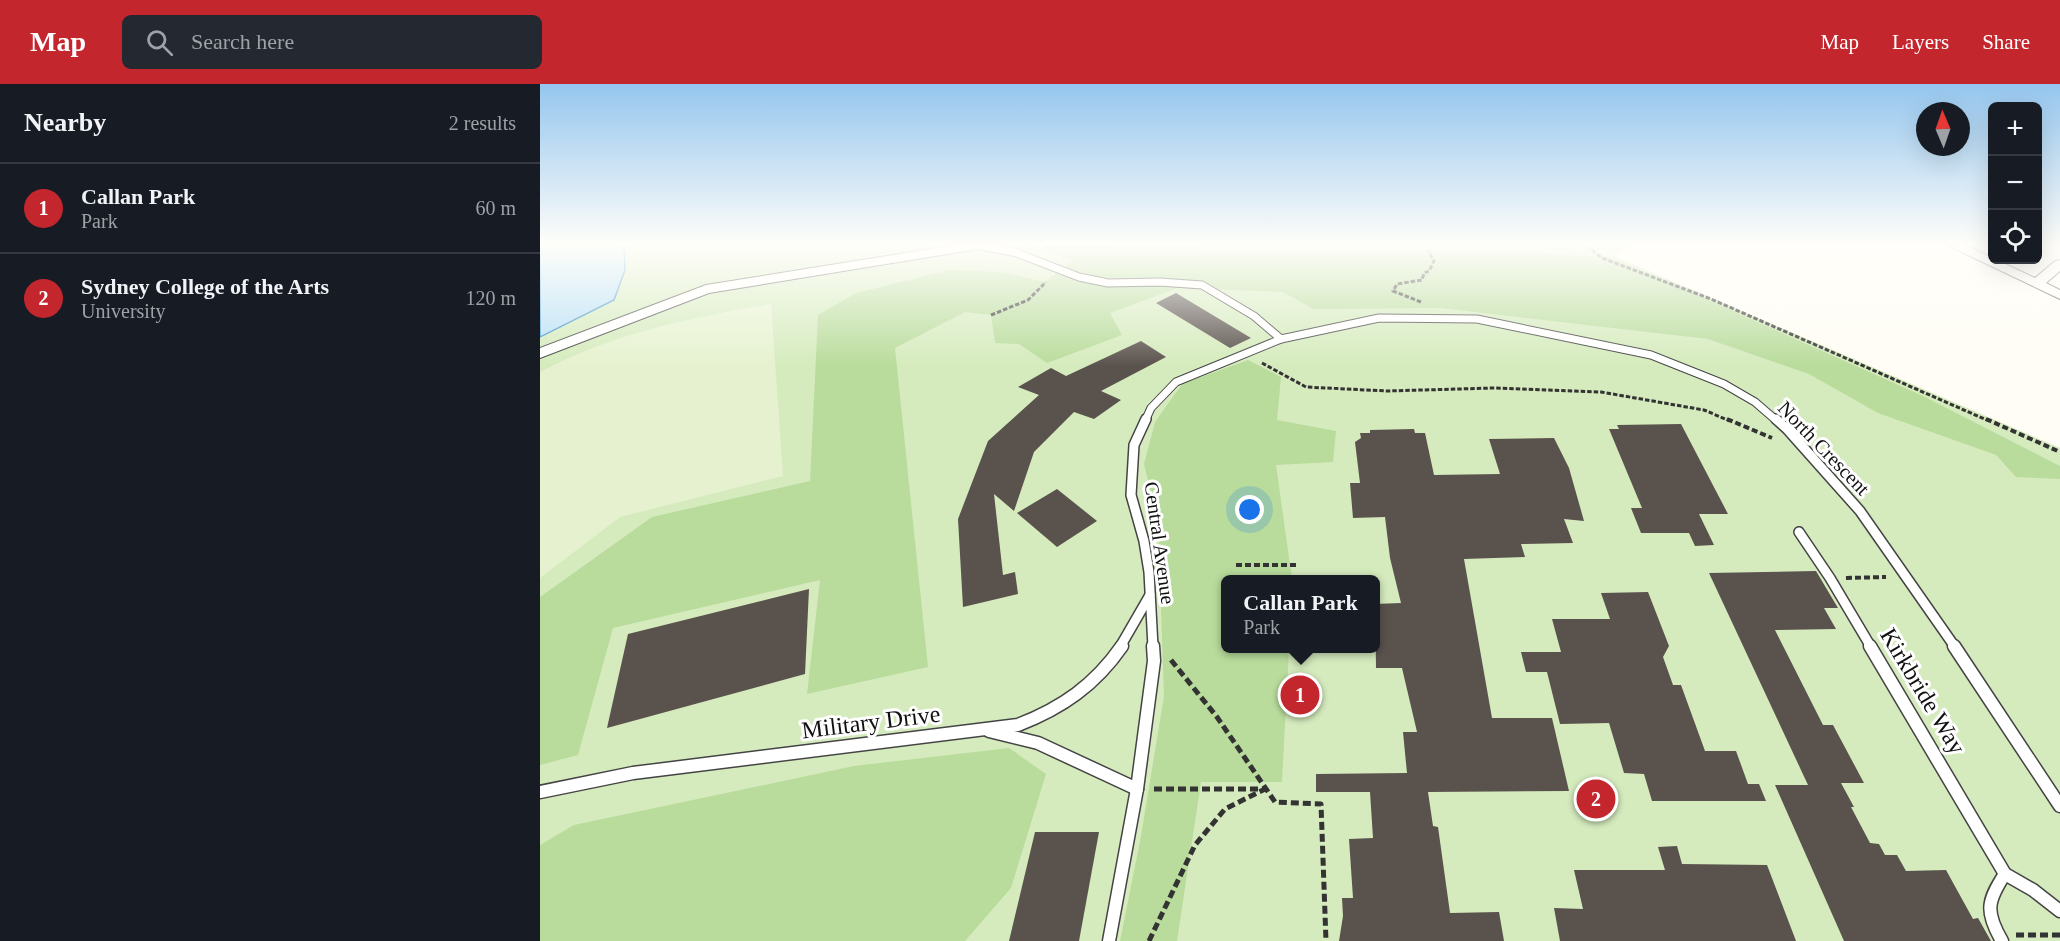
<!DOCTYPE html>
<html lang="en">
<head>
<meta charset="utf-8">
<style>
  :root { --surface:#171b24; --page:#242831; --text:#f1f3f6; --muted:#9ea1a6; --line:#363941; --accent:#c4262e }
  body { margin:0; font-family:"Times New Roman",serif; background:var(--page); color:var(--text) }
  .controls { position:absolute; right:18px; top:18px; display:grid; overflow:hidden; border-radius:9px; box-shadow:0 6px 24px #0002 }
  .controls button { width:54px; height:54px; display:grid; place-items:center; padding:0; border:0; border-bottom:2px solid var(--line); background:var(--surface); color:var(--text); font:30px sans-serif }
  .compass { position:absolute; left:1376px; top:18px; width:54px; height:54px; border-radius:50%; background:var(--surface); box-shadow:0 6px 24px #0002; rotate:358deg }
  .you { position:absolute; left:710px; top:426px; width:21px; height:21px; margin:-15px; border:4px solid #fff; border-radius:50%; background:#1a73e8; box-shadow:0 0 0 9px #1a73e833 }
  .badge { display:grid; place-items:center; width:39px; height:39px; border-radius:50%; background:var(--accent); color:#fff; font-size:20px; font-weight:700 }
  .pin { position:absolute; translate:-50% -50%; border:3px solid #fff; box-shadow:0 2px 6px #0006 }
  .popup { position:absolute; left:681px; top:491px; width:159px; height:78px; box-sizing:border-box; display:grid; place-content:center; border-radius:9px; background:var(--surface); filter:drop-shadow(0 2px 4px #0005); font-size:20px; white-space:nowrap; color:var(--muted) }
  .popup b { font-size:22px; color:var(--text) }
  .popup::after { content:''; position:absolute; left:50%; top:100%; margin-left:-12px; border:12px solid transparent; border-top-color:var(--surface) }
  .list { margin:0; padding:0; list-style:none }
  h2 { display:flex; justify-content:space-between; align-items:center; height:78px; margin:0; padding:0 24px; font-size:26px }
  h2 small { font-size:20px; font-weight:400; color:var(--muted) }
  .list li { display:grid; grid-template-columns:39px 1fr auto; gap:18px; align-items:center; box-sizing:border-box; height:90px; padding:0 24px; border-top:2px solid var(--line) }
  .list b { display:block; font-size:22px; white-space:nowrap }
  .list p { margin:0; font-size:20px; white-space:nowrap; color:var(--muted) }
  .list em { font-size:20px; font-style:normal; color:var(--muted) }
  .icon { flex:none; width:33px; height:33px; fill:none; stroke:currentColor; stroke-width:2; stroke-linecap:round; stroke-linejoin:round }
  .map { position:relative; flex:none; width:1520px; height:857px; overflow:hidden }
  header { display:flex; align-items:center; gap:36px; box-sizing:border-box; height:84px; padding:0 30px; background:var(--accent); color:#fff }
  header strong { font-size:28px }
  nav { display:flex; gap:33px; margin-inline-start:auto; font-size:21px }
  .search { width:420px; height:54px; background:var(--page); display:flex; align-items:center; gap:15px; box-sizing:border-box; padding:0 21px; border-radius:9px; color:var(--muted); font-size:22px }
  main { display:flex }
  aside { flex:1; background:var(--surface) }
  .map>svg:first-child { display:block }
  .green { fill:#d5ebbd; fill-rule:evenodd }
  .forest { fill:#b9dc9c }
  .pitch { fill:#e6f2cf }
  .water { fill:#b9e0f7; stroke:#3f96cf; stroke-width:1.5 }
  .building { fill:#5a524d }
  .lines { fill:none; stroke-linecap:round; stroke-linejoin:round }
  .service-far2-casing { stroke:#444; stroke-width:9 }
  .service-far1-casing { stroke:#444; stroke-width:12 }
  .service-casing { stroke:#444; stroke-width:15 }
  .minor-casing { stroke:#444; stroke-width:2 }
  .path-far2 { stroke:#333; stroke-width:3; stroke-dasharray:4.5 2; stroke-linecap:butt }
  .path-far1 { stroke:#333; stroke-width:4; stroke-dasharray:6 3; stroke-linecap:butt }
  .path { stroke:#333; stroke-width:5; stroke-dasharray:8 4; stroke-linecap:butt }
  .service-far2 { stroke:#fff; stroke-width:7 }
  .service-far1 { stroke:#fff; stroke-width:9 }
  .service { stroke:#fff; stroke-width:12 }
  .minor { fill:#fff; fill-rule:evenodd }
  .labels { text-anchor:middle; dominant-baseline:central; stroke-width:6; stroke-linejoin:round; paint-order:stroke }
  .street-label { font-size:20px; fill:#111; stroke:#fff }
  .near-street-label { font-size:24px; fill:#111; stroke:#fff }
</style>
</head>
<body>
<header>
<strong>Map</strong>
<div class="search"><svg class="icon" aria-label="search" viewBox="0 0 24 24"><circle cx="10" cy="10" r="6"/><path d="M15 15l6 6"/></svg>Search here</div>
<nav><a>Map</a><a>Layers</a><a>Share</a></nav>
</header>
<main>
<aside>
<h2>Nearby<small>2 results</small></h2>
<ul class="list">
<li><span class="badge">1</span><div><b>Callan Park</b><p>Park</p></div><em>60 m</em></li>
<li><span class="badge">2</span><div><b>Sydney College of the Arts</b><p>University</p></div><em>120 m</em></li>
</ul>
</aside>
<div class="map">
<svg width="1520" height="857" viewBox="0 0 1520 857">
  <rect width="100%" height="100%" fill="#fffdf5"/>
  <path class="green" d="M 84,162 L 1094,162 L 1074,172 L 1520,364 L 1520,857 L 0,857 L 0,253 L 74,216 L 85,186 ZM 685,496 L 835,496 L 835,564 L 685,564 Z"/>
  <g class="forest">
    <path d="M 491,162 L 650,162 L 664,167 L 948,166 L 1072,173 L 1383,312 L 1520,382 L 1520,395 L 1476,393 L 1456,371 L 1338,329 L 1269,290 L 1168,255 L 900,224 L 773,225 L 743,208 L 638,204 L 570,229 L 582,251 L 507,279 L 479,260 L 455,259 L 451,231 L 425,228 L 355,264 L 388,583 L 267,610 L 280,496 L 73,544 L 38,671 L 0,681 L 0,513 L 112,433 L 270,397 L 278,231 L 316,209 L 409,186 L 462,188 L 505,198 L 533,176 Z"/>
    <path d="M 708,276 L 741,293 L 737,336 L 796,347 L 793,378 L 736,381 L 752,495 L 685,496 L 685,564 L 749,565 L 742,698 L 661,698 L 637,857 L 580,857 L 601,752 L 624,612 L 618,438 L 604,380 L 615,338 L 642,300 Z"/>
    <path d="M 469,664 L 506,690 L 471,804 L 425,857 L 0,857 L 0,761 L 34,741 L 314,682 Z"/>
  </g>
  <path class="pitch" d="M 231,220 L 243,392 L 80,433 L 0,494 L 0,288 C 74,249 149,234 231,220 Z"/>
  <path class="water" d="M 0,162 L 84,162 L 85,186 L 74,216 L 0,253 Z"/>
  <g class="building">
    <path d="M 636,209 L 711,254 L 690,264 L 616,219 Z"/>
    <path d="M 601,257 L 626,273 L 561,307 L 581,316 L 554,335 L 534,328 L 494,368 L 474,427 L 454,410 L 463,491 L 475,488 L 478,510 L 423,523 L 418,435 L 448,357 L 499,311 L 478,303 L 511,284 L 526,292 Z"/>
    <path d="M 1141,340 L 1188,430 L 1159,430 L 1174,461 L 1155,462 L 1149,449 L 1101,449 L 1091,424 L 1102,424 L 1069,345 L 1079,345 L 1077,341 Z"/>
    <path d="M 874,345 L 875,349 L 885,349 L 894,391 L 960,390 L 949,355 L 1014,354 L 1029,384 L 1044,437 L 1024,435 L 1033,459 L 981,460 L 985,473 L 924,475 L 952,634 L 1012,634 L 1029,707 L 888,708 L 893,742 L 898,743 L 910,829 L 959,828 L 964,857 L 799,857 L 803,832 L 802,814 L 813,814 L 809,755 L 833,754 L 830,708 L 776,708 L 776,690 L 867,689 L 863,648 L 877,648 L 862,584 L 836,584 L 835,520 L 861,519 L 850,474 L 845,433 L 813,434 L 810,399 L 820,399 L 815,358 L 821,354 L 820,349 L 830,349 L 830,346 Z"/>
    <path d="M 517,405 L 557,437 L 517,463 L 477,429 Z"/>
    <path d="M 1276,487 L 1298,524 L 1284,524 L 1296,545 L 1235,546 L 1283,641 L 1293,641 L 1324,699 L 1301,699 L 1314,723 L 1311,723 L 1330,759 L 1339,760 L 1345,771 L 1357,771 L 1366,787 L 1406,786 L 1433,835 L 1438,834 L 1451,857 L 1304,857 L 1235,701 L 1268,701 L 1169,489 Z"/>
    <path d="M 269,505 L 265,590 L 67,644 L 88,550 Z"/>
    <path d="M 1108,508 L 1129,562 L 1123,573 L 1133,601 L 1141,601 L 1165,667 L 1196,667 L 1208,700 L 1219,700 L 1226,717 L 1112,717 L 1104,690 L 1084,689 L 1069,639 L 1020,640 L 1007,588 L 986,588 L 981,568 L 1021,568 L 1012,535 L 1070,535 L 1061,509 Z"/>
    <path d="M 495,748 L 559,748 L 539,857 L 469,857 Z"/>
    <path d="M 1137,762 L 1142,780 L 1227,781 L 1256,857 L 1020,857 L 1014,824 L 1043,825 L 1034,786 L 1125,786 L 1118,763 Z"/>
  </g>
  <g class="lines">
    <g class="service-far2-casing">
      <g id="service-far2">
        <path d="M 474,168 L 539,193 L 568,199 L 620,198 L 662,201 L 714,232 L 741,255"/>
        <path d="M 605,337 L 611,324 L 636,298 L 741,255 L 839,234 L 937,235 L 1111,271 L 1184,300 L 1215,318 L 1237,337"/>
      </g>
    </g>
    <g class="service-far1-casing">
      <g id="service-far1">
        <path d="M 606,335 L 594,361 L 591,411 L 604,457 L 609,488 L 613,563"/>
        <path d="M 1236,335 L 1247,345 L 1320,427 L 1415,563"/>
        <path d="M 1259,448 L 1290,494 L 1331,563"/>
        <path d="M 580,563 L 610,511"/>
      </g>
    </g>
    <g class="service-casing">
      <g id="service">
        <path d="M 1330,562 L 1465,790 L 1493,806 L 1520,827"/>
        <path d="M 1414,562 L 1520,722"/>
        <path d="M 449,647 L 498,659 L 597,705"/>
        <path d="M 0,708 L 93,689 L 478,641 C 522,624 555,601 582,562"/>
        <path d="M 569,857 L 597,705 L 614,577 L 613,562"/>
        <path d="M 1462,857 C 1445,828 1447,817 1465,790"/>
      </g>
    </g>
    <g class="minor-casing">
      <g id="minor">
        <path d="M 409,162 L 463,162 L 479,165 L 481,168 L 474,172 L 438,165 L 169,209 L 0,274 L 0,264 L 166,201 Z"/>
        <path d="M 1409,162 L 1427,162 L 1495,194 L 1515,177 L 1520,176 L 1520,187 L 1506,199 L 1520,206 L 1520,215 Z"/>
      </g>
    </g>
    <g class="path-far2">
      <path d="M 1047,162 L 1062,174 L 1171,215 L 1449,337"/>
      <path d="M 505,163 L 579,162"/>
      <path d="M 881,218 L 853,207 L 857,200 L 882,196 L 884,189 L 889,187 L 894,177 L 888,166"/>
      <path d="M 451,231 L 488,216 L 506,198"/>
      <path d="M 722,279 L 766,303 L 847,307 L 954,304 L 1061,308 L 1164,326 L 1190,337"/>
    </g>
    <g class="path-far1">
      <path d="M 1187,335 L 1232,354"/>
      <path d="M 1446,335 L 1520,368"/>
      <path d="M 696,481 L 759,481"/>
      <path d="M 1306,494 L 1346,493"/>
    </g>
    <g class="path">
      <path d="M 631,576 L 677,633 L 735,718 L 781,720 L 786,857"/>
      <path d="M 614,705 L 724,705"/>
      <path d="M 1476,851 L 1520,851"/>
      <path d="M 609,857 L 655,761 L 685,725 L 725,705"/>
    </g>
    <use href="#service-far2" class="service-far2"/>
    <use href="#service-far1" class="service-far1"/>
    <use href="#service" class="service"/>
    <use href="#minor" class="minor"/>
  </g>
  <linearGradient id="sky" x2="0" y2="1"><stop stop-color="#95c6ee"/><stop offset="0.57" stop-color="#fffefa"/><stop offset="1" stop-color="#fffefa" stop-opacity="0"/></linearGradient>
  <rect width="1520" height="282" fill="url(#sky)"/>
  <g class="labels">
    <g class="street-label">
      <text transform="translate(1284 364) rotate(46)">North Crescent</text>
      <text transform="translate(620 459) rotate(82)">Central Avenue</text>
    </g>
    <g class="near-street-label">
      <text transform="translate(1383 607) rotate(59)">Kirkbride Way</text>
      <text transform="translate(331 638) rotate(-7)">Military Drive</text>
    </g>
  </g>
</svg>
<div class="controls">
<button>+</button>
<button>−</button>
<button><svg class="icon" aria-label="locate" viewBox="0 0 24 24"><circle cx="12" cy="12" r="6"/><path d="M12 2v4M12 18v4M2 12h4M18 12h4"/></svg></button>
</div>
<svg class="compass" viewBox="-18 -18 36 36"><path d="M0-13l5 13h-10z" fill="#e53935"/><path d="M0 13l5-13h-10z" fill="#9ea1a6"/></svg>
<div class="you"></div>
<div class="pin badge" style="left:760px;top:611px">1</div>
<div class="popup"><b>Callan Park</b>Park</div>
<div class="pin badge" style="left:1056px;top:715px">2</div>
</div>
</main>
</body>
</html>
